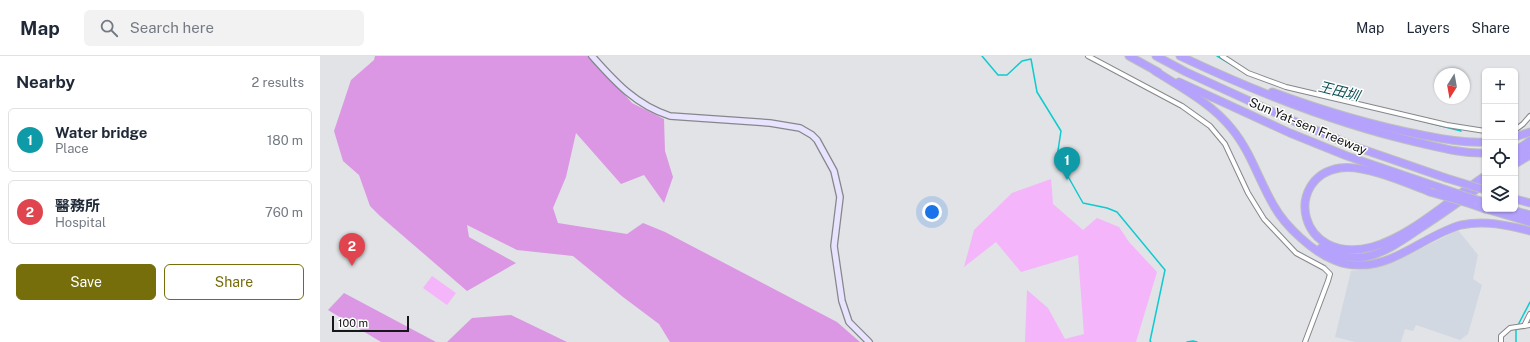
<!DOCTYPE html>
<html lang="en">
<head>
<meta charset="utf-8">
<style>
  :root { --surface:#fff; --page:#f2f2f3; --text:#1f2937; --muted:#747a83; --line:#e0e1e3; --accent:#766d0b }
  body { margin:0; font-family:"Public Sans","Noto Sans TC",sans-serif; background:var(--page); color:var(--text) }
  .controls { position:absolute; right:12px; top:12px; display:grid; overflow:hidden; border-radius:6px; box-shadow:0 1px 3px #0004 }
  .controls button { width:36px; height:36px; display:grid; place-items:center; padding:0; border:0; border-bottom:1px solid var(--line); background:var(--surface); color:var(--text); font:20px sans-serif }
  .compass { position:absolute; left:1114px; top:12px; width:36px; height:36px; border-radius:50%; background:var(--surface); box-shadow:0 1px 3px #0004; rotate:191deg }
  .scale { position:absolute; left:12px; bottom:10px; width:77px; box-sizing:border-box; padding-left:4px; border:2px solid #161718; border-top:0; font-size:11px; line-height:14px; white-space:nowrap; color:#161718; -webkit-text-stroke:3px #fff; paint-order:stroke }
  .you { position:absolute; left:612px; top:156px; width:14px; height:14px; margin:-10px; border:3px solid #fff; border-radius:50%; background:#1a73e8; box-shadow:0 0 0 6px #1a73e833 }
  .badge { display:grid; place-items:center; width:26px; height:26px; border-radius:50%; background:var(--accent); color:#fff; font-size:13px; font-weight:700 }
  .pin { position:absolute; translate:-50% -33px; filter:drop-shadow(0 1px 2px #0008) }
  .pin::after { content:''; position:absolute; top:21px; width:14px; height:12px; background:inherit; clip-path:polygon(0 0,100% 0,50% 100%) }
  .list { margin:0; padding:0; list-style:none }
  h2 { display:flex; justify-content:space-between; align-items:center; height:52px; margin:0; padding:0 16px; font-size:17px }
  h2 small { font-size:13px; font-weight:400; color:var(--muted) }
  .list li { display:grid; grid-template-columns:26px 1fr auto; gap:12px; align-items:center; box-sizing:border-box; height:64px; margin:0 8px 8px; padding:0 8px; border:1px solid var(--line); border-radius:6px }
  .list b { display:block; font-size:15px; white-space:nowrap }
  .list p { margin:0; font-size:13px; white-space:nowrap; color:var(--muted) }
  .list em { font-size:13px; font-style:normal; color:var(--muted) }
  .actions { display:flex; gap:8px; padding:12px 16px }
  .actions a { flex:1; padding:9px 0; border:1px solid var(--accent); border-radius:6px; text-align:center; font-size:14px; color:var(--accent) }
  .actions .main { background:var(--accent); color:#fff }
  .icon { flex:none; width:22px; height:22px; fill:none; stroke:currentColor; stroke-width:2; stroke-linecap:round; stroke-linejoin:round }
  .map { position:relative; flex:none; width:1210px; height:286px; overflow:hidden }
  header { display:flex; align-items:center; gap:24px; box-sizing:border-box; height:56px; padding:0 20px; background:var(--surface); border-bottom:1px solid var(--line) }
  header strong { font-size:19px }
  nav { display:flex; gap:22px; margin-inline-start:auto; font-size:14px }
  .search { width:280px; height:36px; background:var(--page); display:flex; align-items:center; gap:10px; box-sizing:border-box; padding:0 14px; border-radius:6px; color:var(--muted); font-size:15px }
  main { display:flex }
  aside { flex:1; background:var(--surface) }
  .map>svg:first-child { display:block }
  .built { fill:#d2d8e2 }
  .green { fill:#f4b5fa }
  .forest { fill:#db97e3 }
  .lines { fill:none; stroke-linecap:round; stroke-linejoin:round }
  .stream { stroke:#0ecbd0; stroke-width:1.5 }
  .street-casing { stroke:#85878a; stroke-width:6 }
  .secondary-casing { stroke:#85878a; stroke-width:8 }
  .highway-casing { stroke:#bebebe; stroke-width:9 }
  .street { stroke:#fff; stroke-width:4 }
  .secondary { stroke:#e8e3fe; stroke-width:5.5 }
  .highway { stroke:#b4a2fc; stroke-width:7 }
  .highway-bridge-casing { stroke:#bebebe; stroke-width:9; stroke-linecap:butt }
  .highway-bridge { stroke:#b4a2fc; stroke-width:7 }
  .labels { text-anchor:middle; dominant-baseline:central; stroke-width:3; stroke-linejoin:round; paint-order:stroke }
  .street-label { font-size:13px; fill:#161718; stroke:#fff }
  .water-label { font-size:14px; font-style:italic; fill:#105456; stroke:#fff }
</style>
</head>
<body>
<header>
<strong>Map</strong>
<div class="search"><svg class="icon" aria-label="search" viewBox="0 0 24 24"><circle cx="10" cy="10" r="6"/><path d="M15 15l6 6"/></svg>Search here</div>
<nav><a>Map</a><a>Layers</a><a>Share</a></nav>
</header>
<main>
<aside>
<h2>Nearby<small>2 results</small></h2>
<ul class="list">
<li><span class="badge" style="background:#0f9aa8">1</span><div><b>Water bridge</b><p>Place</p></div><em>180 m</em></li>
<li><span class="badge" style="background:#e0444e">2</span><div><b>醫務所</b><p>Hospital</p></div><em>760 m</em></li>
</ul>
<div class="actions"><a class="main">Save</a><a>Share</a></div>
</aside>
<div class="map">
<svg width="1210" height="286" viewBox="0 0 1210 286">
  <rect width="100%" height="100%" fill="#e1e3e6"/>
  <path class="built" d="M 1138,174 L 1158,199 L 1153,223 L 1162,229 L 1148,278 L 1140,284 L 1096,269 L 1093,275 L 1085,273 L 1081,286 L 1035,286 L 1015,281 L 1031,215 L 1055,212 L 1076,205 Z"/>
  <g class="green">
    <path d="M 731,123 L 733,148 L 763,174 L 777,162 L 799,171 L 809,186 L 837,216 L 816,286 L 705,286 L 707,234 L 728,252 L 745,283 L 764,278 L 758,199 L 701,216 L 676,186 L 644,211 L 654,174 L 692,137 Z"/>
    <path d="M 112,220 L 136,237 L 127,249 L 103,232 Z"/>
  </g>
  <g class="forest">
    <path d="M 55,0 L 271,0 L 312,47 L 344,63 L 345,95 L 353,121 L 344,147 L 324,119 L 301,128 L 256,77 L 246,121 L 233,152 L 238,167 L 307,178 L 323,167 L 345,176 L 517,266 L 540,286 L 350,286 L 339,268 L 303,241 L 253,200 L 197,194 L 147,169 L 149,181 L 196,207 L 147,235 L 60,160 L 50,150 L 39,119 L 23,105 L 14,75 L 31,24 L 54,4 Z"/>
    <path d="M 24,237 L 116,286 L 61,286 L 8,254 Z"/>
    <path d="M 191,259 L 247,286 L 127,286 L 152,262 Z"/>
  </g>
  <g class="lines">
    <g class="stream">
      <path d="M 662,0 L 678,19 L 687,19 L 702,5 L 711,3 L 717,36 L 741,75 L 737,101 L 763,147 L 787,152 L 797,156 L 845,214 L 830,285 L 831,286"/>
      <path d="M 897,0 L 914,10"/>
      <path d="M 1086,61 L 1141,75"/>
      <path d="M 867,286 L 873,285 L 877,286"/>
      <path d="M 1196,286 L 1196,273 L 1210,246"/>
    </g>
    <g class="street-casing">
      <g id="street">
        <path d="M 768,0 L 862,50 L 890,70 L 905,88 L 928,137 L 944,163 L 976,197 L 1004,212 L 1010,218 L 1008,225 L 985,286"/>
        <path d="M 902,0 L 928,17 L 966,31 L 1127,69 L 1165,75"/>
        <path d="M 1195,74 L 1203,68 L 1210,60"/>
        <path d="M 1204,270 L 1210,258"/>
        <path d="M 1181,286 L 1181,280 L 1190,272 L 1210,269"/>
      </g>
    </g>
    <g class="secondary-casing">
      <path id="secondary" d="M 272,0 C 295,26 316,49 350,60 L 450,67 L 480,72 L 492,79 L 497,84 L 514,115 L 520,141 L 514,190 L 522,245 L 529,266 L 549,286"/>
    </g>
    <g class="highway-casing">
      <g id="highway">
        <path d="M 809,0 L 838,16"/>
        <path d="M 836,0 L 866,16 L 969,63 L 1036,91 L 1126,122"/>
        <path d="M 860,0 C 936,36 1013,67 1096,86 C 1118,91 1142,98 1165,97"/>
        <path d="M 835,15 C 862,32 892,48 912,73 C 931,96 939,125 954,150 C 965,170 993,196 1014,204 C 1021,207 1030,209 1038,209 C 1074,211 1107,178 1141,169 C 1165,164 1187,169 1210,175"/>
        <path d="M 859,26 L 970,77 L 1027,100 L 1118,131"/>
        <path d="M 952,36 C 1001,54 1050,69 1102,79 C 1123,83 1143,87 1165,86"/>
        <path d="M 1195,81 L 1210,76"/>
        <path d="M 1195,95 L 1210,85"/>
        <path d="M 1195,101 L 1210,91"/>
        <path d="M 1195,108 L 1210,99"/>
        <path d="M 1110,136 C 1087,127 1044,108 1020,112 C 963,121 977,210 1052,191 C 1090,181 1132,142 1165,120"/>
        <path d="M 1195,143 L 1210,147"/>
        <path d="M 1157,144 L 1165,146"/>
        <path d="M 1151,148 L 1165,153"/>
        <path d="M 1166,153 L 1210,166"/>
        <path d="M 1189,153 L 1210,159"/>
        <path d="M 1001,192 C 1015,199 1029,203 1045,201 C 1065,197 1083,184 1099,173 C 1122,158 1143,143 1165,127"/>
      </g>
    </g>
    <use href="#street" class="street"/>
    <use href="#secondary" class="secondary"/>
    <use href="#highway" class="highway"/>
    <g class="highway-bridge-casing">
      <g id="highway-bridge">
        <path d="M 1126,122 L 1165,134"/>
        <path d="M 1118,131 L 1157,144"/>
        <path d="M 1110,136 L 1151,148"/>
      </g>
    </g>
    <use href="#highway-bridge" class="highway-bridge"/>
  </g>
  <g class="labels">
    <g class="street-label">
      <text transform="translate(988 70) rotate(23)">Sun Yat-sen Freeway</text>
    </g>
    <g class="water-label">
      <text transform="translate(1019 35) rotate(14)">王田圳</text>
    </g>
  </g>
</svg>
<div class="controls">
<button>+</button>
<button>−</button>
<button><svg class="icon" aria-label="locate" viewBox="0 0 24 24"><circle cx="12" cy="12" r="6"/><path d="M12 2v4M12 18v4M2 12h4M18 12h4"/></svg></button>
<button><svg class="icon" aria-label="layers" viewBox="0 0 24 24"><path d="M12 4l9 5-9 5-9-5zM3 14l9 5 9-5"/></svg></button>
</div>
<svg class="compass" viewBox="-18 -18 36 36"><path d="M0-13l5 13h-10z" fill="#e53935"/><path d="M0 13l5-13h-10z" fill="#747a83"/></svg>
<div class="scale">100 m</div>
<div class="you"></div>
<div class="pin badge" style="left:747px;top:124px;background:#0f9aa8">1</div>
<div class="pin badge" style="left:32px;top:210px;background:#e0444e">2</div>
</div>
</main>
</body>
</html>
